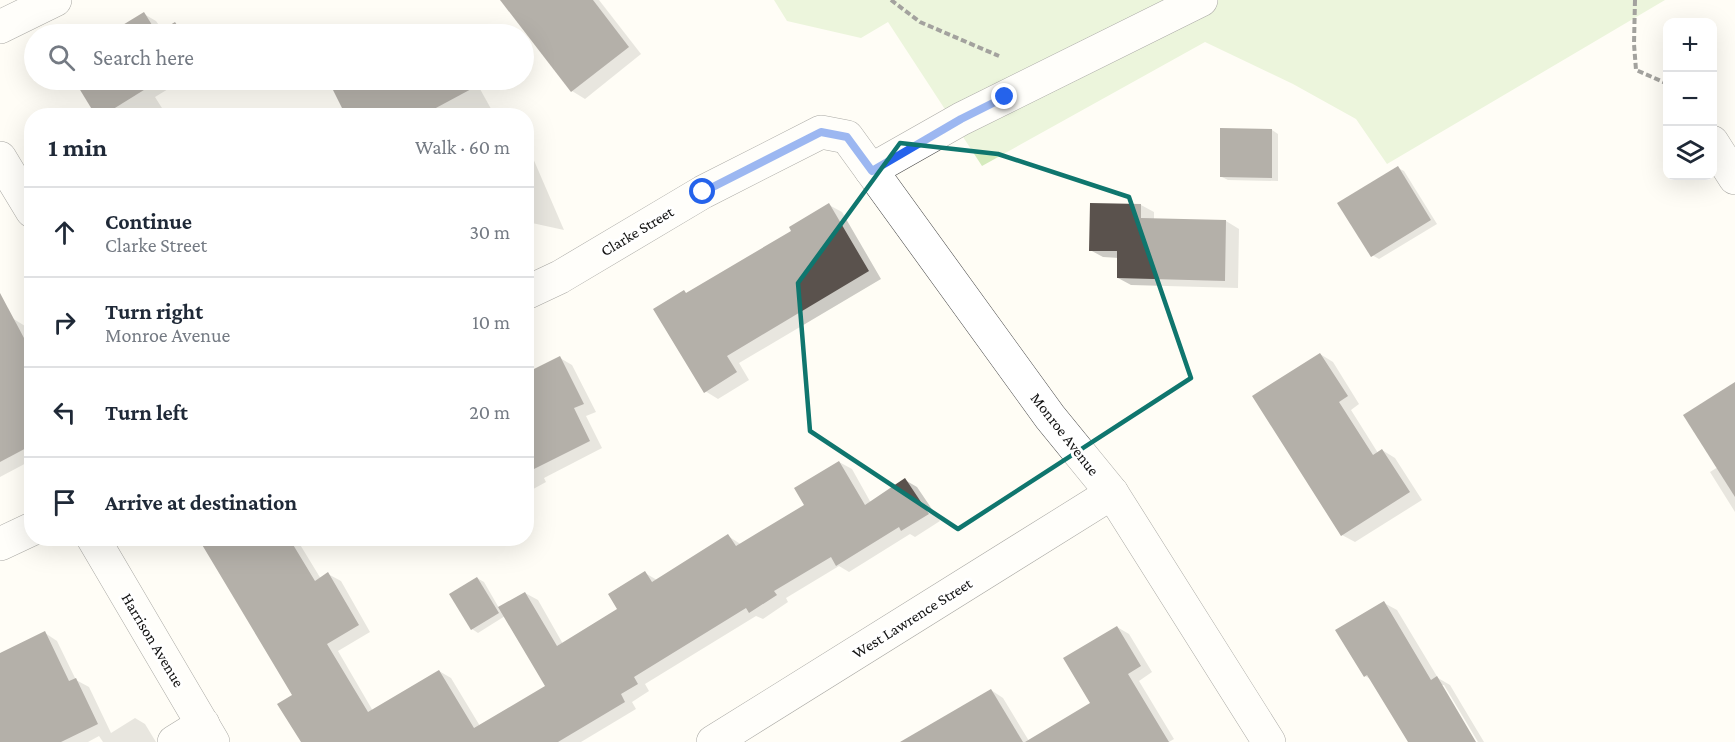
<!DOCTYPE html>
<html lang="en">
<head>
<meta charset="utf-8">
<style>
  :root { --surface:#fff; --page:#f6f6f7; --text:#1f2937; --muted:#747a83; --line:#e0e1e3 }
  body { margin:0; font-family:"Crimson Pro",serif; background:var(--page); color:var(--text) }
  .controls { position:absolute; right:18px; top:18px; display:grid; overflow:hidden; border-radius:12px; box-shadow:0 6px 24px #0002 }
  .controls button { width:54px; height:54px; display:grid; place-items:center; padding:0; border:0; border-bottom:2px solid var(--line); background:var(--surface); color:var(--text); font:30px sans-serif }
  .stop { position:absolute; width:18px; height:18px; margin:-14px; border:4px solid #2563eb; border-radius:50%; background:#fff }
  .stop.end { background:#2563eb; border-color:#fff; box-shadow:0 2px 6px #0008 }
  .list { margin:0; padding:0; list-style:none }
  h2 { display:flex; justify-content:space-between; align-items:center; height:78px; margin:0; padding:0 24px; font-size:26px }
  h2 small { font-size:20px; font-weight:400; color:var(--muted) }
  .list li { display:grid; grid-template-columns:39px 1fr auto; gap:18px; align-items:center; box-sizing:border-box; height:90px; padding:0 24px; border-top:2px solid var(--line) }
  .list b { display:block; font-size:22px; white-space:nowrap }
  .list p { margin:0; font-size:20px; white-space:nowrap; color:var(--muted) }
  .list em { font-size:20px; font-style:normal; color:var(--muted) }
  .icon { flex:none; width:33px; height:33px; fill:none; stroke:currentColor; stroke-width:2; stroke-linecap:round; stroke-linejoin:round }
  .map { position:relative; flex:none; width:1735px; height:742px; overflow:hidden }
  .search { position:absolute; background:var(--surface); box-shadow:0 6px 24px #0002; left:24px; top:24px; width:510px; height:66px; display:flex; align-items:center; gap:15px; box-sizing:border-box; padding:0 21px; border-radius:33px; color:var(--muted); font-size:22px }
  .panel { position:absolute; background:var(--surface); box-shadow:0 6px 24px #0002; left:24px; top:108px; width:510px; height:438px; border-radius:24px }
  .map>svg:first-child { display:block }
  .green { fill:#d5ebbd }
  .shadow { fill:#0003 }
  .building { fill:#5a524d }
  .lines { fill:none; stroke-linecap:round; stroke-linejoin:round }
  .minor-casing { stroke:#444; stroke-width:34 }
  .path { stroke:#333; stroke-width:4; stroke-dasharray:6 3; stroke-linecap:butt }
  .minor { stroke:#fff; stroke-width:33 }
  .route { stroke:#2563eb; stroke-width:8 }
  .marked { fill:none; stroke:#0f766e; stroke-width:4.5; stroke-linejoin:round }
  .labels { text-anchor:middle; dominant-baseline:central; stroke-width:6; stroke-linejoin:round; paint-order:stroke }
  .street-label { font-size:16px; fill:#111; stroke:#fff }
</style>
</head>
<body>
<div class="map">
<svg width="1735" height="742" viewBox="0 0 1735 742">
  <rect width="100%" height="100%" fill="#fffdf5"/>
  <path class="green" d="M 774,0 L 1665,0 L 1387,164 L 1356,119 L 1293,84 L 1205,42 L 982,166 L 888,22 L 861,38 L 787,21 Z"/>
  <g class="shadow">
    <path d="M 502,0 L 599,0 L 641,54 L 585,99 L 572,91 Z"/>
    <path d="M 144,14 L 156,21 L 163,31 L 175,24 L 187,30 L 190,34 L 111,34 Z"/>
    <path d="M 76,80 L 183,80 L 155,97 L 167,116 L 98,116 Z"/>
    <path d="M 346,80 L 475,80 L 495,116 L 347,116 L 333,86 Z"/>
    <path d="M 1272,130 L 1278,134 L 1278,181 L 1228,180 L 1222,177 Z"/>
    <path d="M 526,142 L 564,230 L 532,223 L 526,225 Z"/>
    <path d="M 1398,168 L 1404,171 L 1437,224 L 1379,259 L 1372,255 Z"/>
    <path d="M 1091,204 L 1141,205 L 1154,212 L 1154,220 L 1226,221 L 1239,229 L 1238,288 L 1131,285 L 1118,278 L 1119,258 L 1103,257 L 1090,250 Z"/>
    <path d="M 829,205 L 842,212 L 881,279 L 739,363 L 749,380 L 718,399 L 705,391 L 684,292 L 687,294 L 793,232 Z"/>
    <path d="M 12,318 L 25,326 L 32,337 L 32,460 L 0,477 L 0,325 Z"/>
    <path d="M 1320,354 L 1333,362 L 1359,404 L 1351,410 L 1378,453 L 1382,450 L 1395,458 L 1422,500 L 1355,542 L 1342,535 Z"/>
    <path d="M 560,358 L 572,365 L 596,412 L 586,416 L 602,448 L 544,478 L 546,482 L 526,493 L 526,375 Z"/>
    <path d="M 1735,383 L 1735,512 L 1710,472 L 1718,467 Z"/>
    <path d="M 839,462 L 852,469 L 871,503 L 905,480 L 917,487 L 940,521 L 915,537 L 910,534 L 849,572 L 839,566 L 786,598 L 788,602 L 763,619 L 756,616 L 645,684 L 649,691 L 632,702 L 636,709 L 581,742 L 309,742 L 295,695 L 200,538 L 296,538 L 321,579 L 328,574 L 341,581 L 370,632 L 338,651 L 373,711 L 439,671 L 451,678 L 480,726 L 547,686 L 505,616 L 478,633 L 472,629 L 477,578 L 484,582 L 499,608 L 525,593 L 538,600 L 563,644 L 619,609 L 645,573 L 657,580 L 728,536 L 742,545 L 806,505 Z"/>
    <path d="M 1384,603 L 1397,610 L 1438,678 L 1450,685 L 1484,742 L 1478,742 L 1444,685 L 1440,685 L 1474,742 L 1410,742 L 1372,680 L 1365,676 Z"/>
    <path d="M 1117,627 L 1129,634 L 1152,672 L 1139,681 L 1174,739 L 1169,742 L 912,742 L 991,690 L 1003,698 L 1029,741 L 1092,704 Z"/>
    <path d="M 45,633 L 57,641 L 76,680 L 89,687 L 111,733 L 135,718 L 145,724 L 156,742 L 103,742 L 99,736 L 88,742 L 0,742 L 0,655 Z"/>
  </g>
  <g class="building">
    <path d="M 500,0 L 593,0 L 629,47 L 571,92 Z"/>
    <path d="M 144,12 L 157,33 L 175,22 L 183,34 L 108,34 Z"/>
    <path d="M 74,80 L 160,80 L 102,116 L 96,116 Z"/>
    <path d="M 328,80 L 488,80 L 421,116 L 346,116 Z"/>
    <path d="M 1220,128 L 1272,129 L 1272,178 L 1220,177 Z"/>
    <path d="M 1398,166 L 1431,220 L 1371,257 L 1337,203 Z"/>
    <path d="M 829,203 L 869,271 L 727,356 L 737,372 L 704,393 L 653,309 L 684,290 L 686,293 L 791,231 L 789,227 Z"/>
    <path d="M 1090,203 L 1141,204 L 1141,218 L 1226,220 L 1225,281 L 1117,278 L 1117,251 L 1089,251 Z"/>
    <path d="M 0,293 L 32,353 L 32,445 L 0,462 Z"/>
    <path d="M 1320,353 L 1348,396 L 1339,402 L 1373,455 L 1382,449 L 1410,492 L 1341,536 L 1252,396 Z"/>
    <path d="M 560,356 L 584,404 L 574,408 L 590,441 L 526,473 L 526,373 Z"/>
    <path d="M 1735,382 L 1735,497 L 1683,415 Z"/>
    <path d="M 839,461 L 865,505 L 905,478 L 929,514 L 901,531 L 899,527 L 836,566 L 831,557 L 774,591 L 777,595 L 749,613 L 746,608 L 634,677 L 638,684 L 621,694 L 625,702 L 558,742 L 301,742 L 277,704 L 292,695 L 198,538 L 289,538 L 315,581 L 328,572 L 359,625 L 327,644 L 368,712 L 439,670 L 474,728 L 545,686 L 498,607 L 525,592 L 557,646 L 617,609 L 608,594 L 645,571 L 652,582 L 728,534 L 736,546 L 804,505 L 794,488 Z"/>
    <path d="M 477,577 L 499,613 L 471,630 L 449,594 Z"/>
    <path d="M 1384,601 L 1431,680 L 1437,676 L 1476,742 L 1408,742 L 1367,675 L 1364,677 L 1335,630 Z"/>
    <path d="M 1117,626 L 1141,666 L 1128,674 L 1169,742 L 1025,742 L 1090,703 L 1063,658 Z"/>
    <path d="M 45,631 L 69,681 L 76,678 L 98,724 L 61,742 L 0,742 L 0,653 Z"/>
    <path d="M 991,689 L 1023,742 L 900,742 Z"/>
  </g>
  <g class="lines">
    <g class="minor-casing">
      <g id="minor">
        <path d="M 0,27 L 55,0"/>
        <path d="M 1712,142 L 1735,178"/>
        <path d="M 0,158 L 32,211"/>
        <path d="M 871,170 L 961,119 L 1201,0"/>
        <path d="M 526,293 L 560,277 L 703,192 L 821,132 L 847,137 L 1050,417 L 1112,493 L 1269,742"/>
        <path d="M 93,538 L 213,742"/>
        <path d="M 0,544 L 32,529"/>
        <path d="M 174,742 L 203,724"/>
        <path d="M 713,742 L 1112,493"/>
      </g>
    </g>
    <g class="path">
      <path d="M 891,0 L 920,22 L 999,56"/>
      <path d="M 1635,0 L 1634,44 L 1636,70 L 1668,84"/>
    </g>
    <use href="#minor" class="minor"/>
  </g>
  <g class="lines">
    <path class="route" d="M 703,192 L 821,132 L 847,137 L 872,171 L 961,119 L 1005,97"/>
  </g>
  <path d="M0 0H1735V742H0ZM 900,143 L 998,154 L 1129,197 L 1191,378 L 958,529 L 810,431 L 798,283 Z" fill="#fffdf5" fill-opacity=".55" fill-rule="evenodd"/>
  <path class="marked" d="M 900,143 L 998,154 L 1129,197 L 1191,378 L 958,529 L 810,431 L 798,283 Z"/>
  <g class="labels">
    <g class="street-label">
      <text transform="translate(637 231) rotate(-31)">Clarke Street</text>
      <text transform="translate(1065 434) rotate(52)">Monroe Avenue</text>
      <text transform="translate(912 618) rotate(-32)">West Lawrence Street</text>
      <text transform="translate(153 640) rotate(59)">Harrison Avenue</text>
    </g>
  </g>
</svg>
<div class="controls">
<button>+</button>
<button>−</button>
<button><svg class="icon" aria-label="layers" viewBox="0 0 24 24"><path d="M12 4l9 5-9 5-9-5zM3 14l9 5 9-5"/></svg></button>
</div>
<div class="stop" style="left:703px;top:192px"></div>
<div class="stop end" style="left:1005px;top:97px"></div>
<div class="search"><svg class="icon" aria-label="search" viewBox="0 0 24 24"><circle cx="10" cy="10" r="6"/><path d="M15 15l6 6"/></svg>Search here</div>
<section class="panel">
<h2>1 min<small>Walk · 60 m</small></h2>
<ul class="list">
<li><svg class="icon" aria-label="ahead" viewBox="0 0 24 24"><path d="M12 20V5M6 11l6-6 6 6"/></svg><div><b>Continue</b><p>Clarke Street</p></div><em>30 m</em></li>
<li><svg class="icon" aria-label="right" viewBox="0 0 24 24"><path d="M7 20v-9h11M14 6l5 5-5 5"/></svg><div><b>Turn right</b><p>Monroe Avenue</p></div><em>10 m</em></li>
<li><svg class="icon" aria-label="left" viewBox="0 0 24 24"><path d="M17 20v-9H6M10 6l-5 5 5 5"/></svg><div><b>Turn left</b></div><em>20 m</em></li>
<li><svg class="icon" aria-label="arrive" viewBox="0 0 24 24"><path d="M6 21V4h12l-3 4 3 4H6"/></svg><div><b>Arrive at destination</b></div></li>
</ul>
</section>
</div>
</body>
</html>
